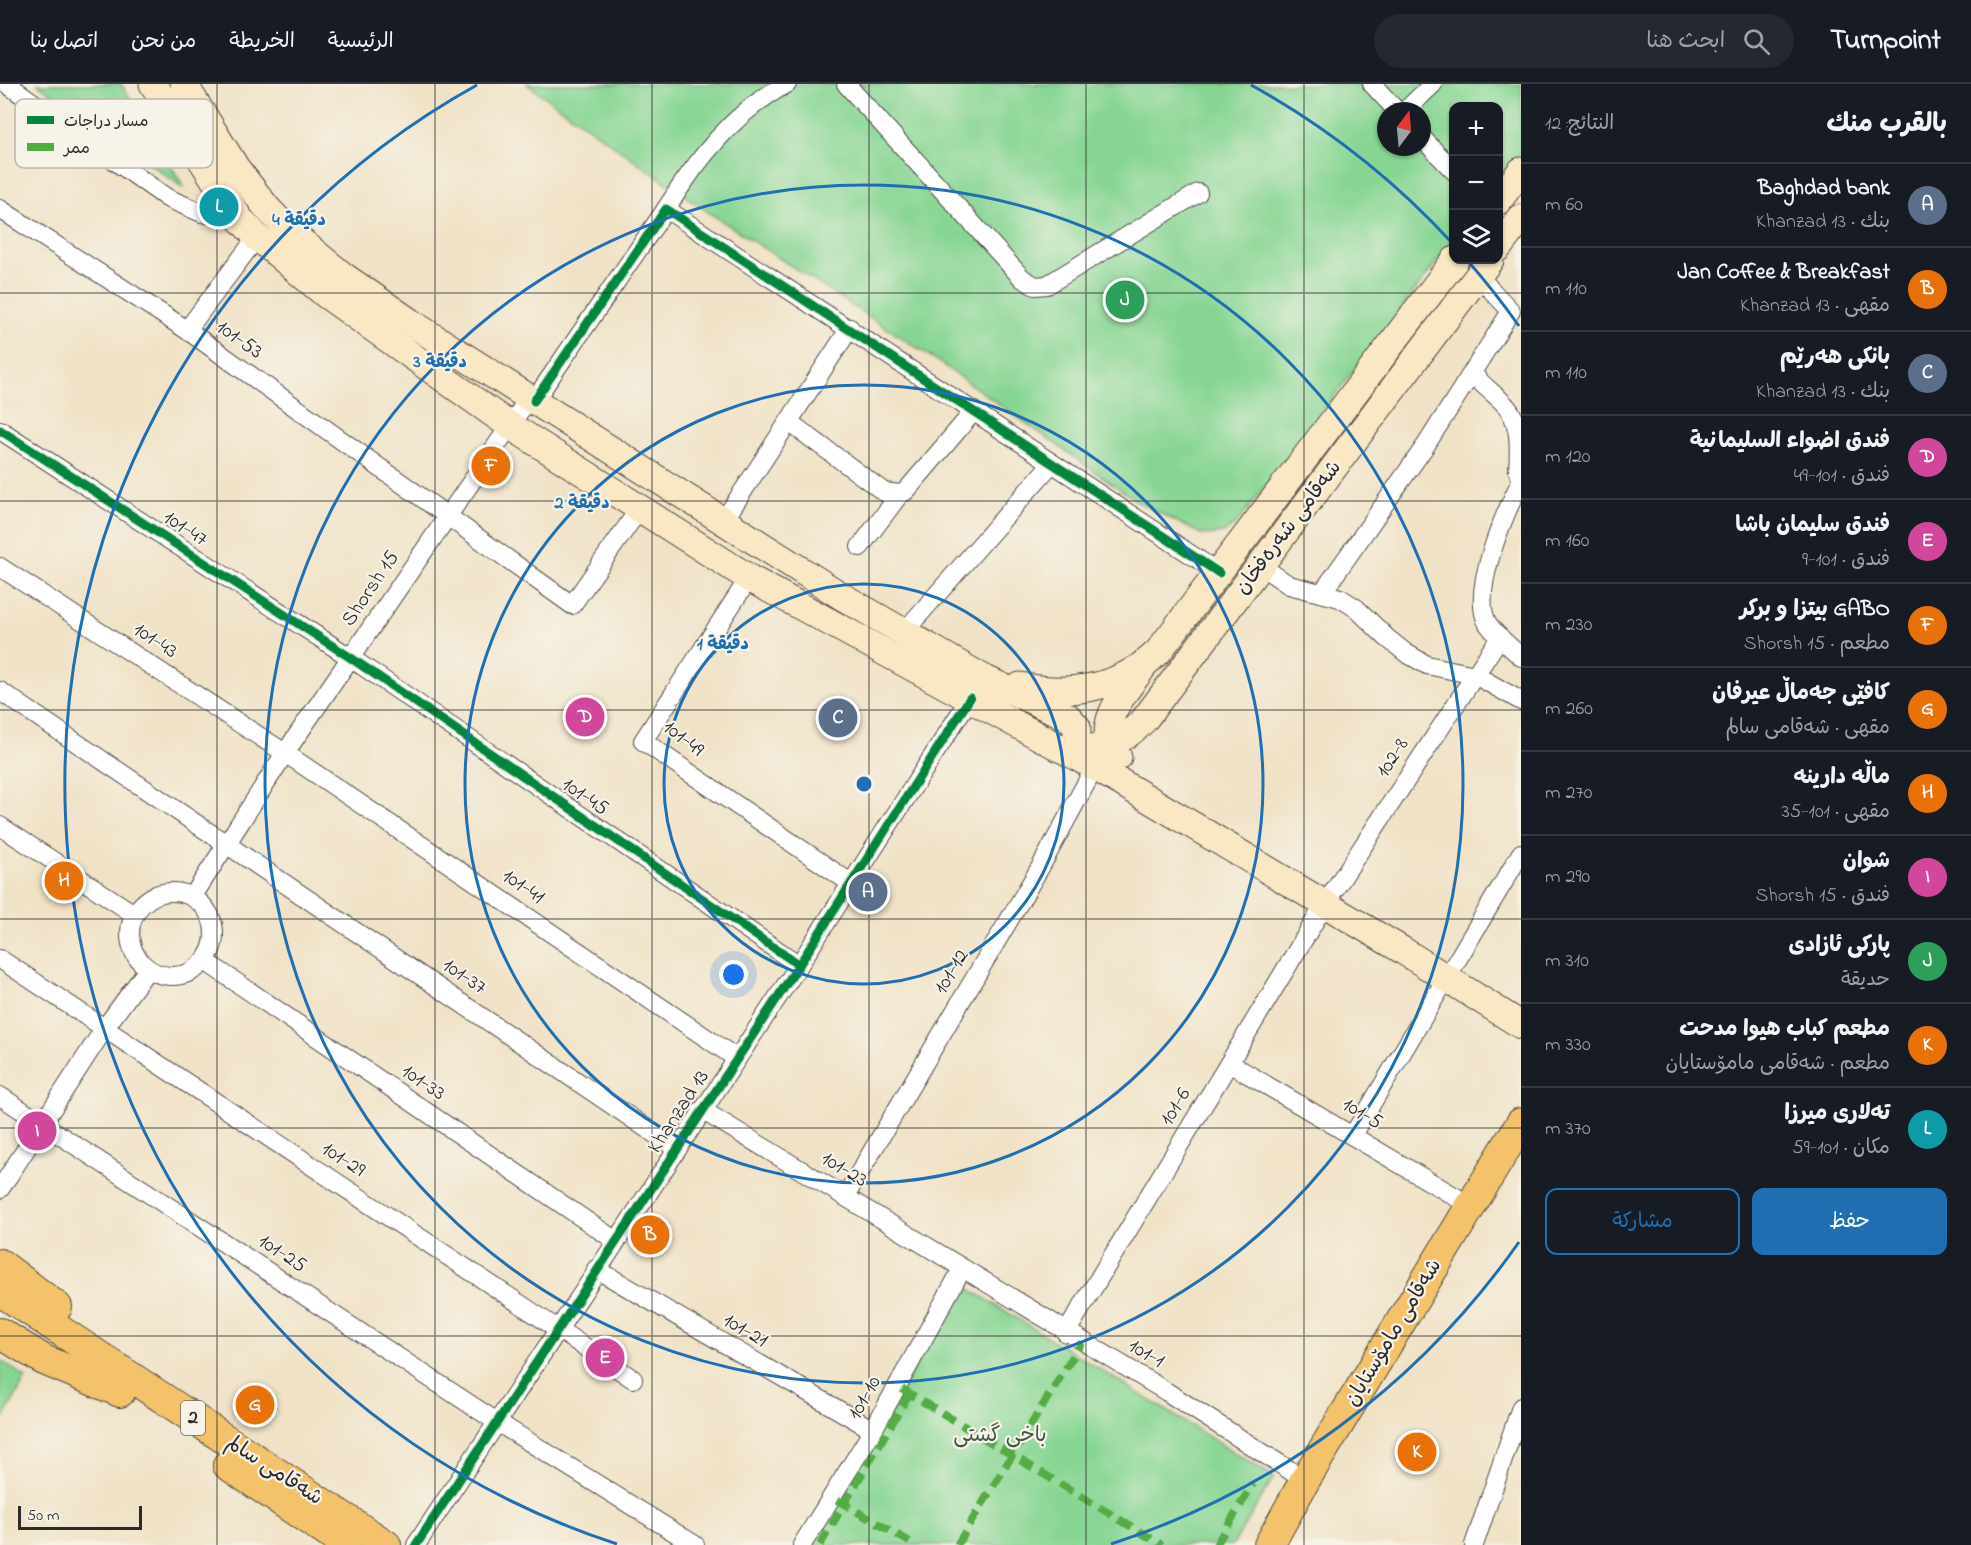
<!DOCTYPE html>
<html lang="ar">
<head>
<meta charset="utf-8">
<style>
  :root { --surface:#171b24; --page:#242831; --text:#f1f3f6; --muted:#9ea1a6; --line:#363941; --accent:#1f6fb2 }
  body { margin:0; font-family:"Indie Flower","Playpen Sans Arabic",sans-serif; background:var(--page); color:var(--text); direction:rtl }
  .controls { position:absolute; right:18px; top:18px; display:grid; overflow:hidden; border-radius:12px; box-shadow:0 2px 4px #0004 }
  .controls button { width:54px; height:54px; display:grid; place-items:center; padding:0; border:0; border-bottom:2px solid var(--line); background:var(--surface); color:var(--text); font:30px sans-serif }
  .compass { position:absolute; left:1377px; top:18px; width:54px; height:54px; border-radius:50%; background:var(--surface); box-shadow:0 2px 4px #0004; rotate:16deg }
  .scale { position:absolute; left:18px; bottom:15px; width:124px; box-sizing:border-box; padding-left:6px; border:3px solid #2b2b2b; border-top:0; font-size:16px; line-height:21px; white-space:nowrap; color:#2b2b2b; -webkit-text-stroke:4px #f7f3e8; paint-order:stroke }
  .you { position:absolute; left:734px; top:891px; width:21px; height:21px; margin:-15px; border:4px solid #fff; border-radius:50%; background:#1a73e8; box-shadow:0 0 0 9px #1a73e833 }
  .badge { display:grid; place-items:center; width:39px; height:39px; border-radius:50%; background:var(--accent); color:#fff; font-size:20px; font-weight:700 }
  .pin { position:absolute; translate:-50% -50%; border:3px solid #fff; box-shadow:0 2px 6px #0006 }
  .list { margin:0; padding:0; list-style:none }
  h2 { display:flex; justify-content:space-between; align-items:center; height:78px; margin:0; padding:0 24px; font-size:26px }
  h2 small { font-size:20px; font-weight:400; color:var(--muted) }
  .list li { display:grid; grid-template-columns:39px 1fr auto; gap:18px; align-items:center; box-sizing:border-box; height:84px; padding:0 24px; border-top:2px solid var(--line) }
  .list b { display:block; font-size:22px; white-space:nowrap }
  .list p { margin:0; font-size:20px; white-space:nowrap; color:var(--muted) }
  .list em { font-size:20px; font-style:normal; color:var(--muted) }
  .actions { display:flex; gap:12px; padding:18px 24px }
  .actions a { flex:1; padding:14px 0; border:2px solid var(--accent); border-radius:12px; text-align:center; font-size:21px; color:var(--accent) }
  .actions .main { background:var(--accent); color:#fff }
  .icon { flex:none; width:33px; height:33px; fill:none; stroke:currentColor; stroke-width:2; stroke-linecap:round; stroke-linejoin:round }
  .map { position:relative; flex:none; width:1521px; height:1461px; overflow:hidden; direction:ltr }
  header { display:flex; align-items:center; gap:36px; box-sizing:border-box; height:84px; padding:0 30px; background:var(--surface); border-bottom:2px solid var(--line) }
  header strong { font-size:28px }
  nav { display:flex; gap:33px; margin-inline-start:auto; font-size:21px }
  .search { width:420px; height:54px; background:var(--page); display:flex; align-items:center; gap:15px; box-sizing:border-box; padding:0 21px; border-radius:33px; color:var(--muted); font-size:22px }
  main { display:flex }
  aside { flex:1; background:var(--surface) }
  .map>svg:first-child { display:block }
  .green { fill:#86d593; stroke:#58805f; stroke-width:1.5; fill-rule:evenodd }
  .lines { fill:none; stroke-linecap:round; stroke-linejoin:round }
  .minor-casing { stroke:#494642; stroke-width:20 }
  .secondary-casing { stroke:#494642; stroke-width:29 }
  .primary-casing { stroke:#494642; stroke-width:32 }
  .minor { stroke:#fff; stroke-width:18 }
  .secondary { stroke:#fae7c3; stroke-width:27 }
  .primary { stroke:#f3c26a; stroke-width:30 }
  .quiet { stroke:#54ab44; stroke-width:8; stroke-dasharray:15 8; stroke-linecap:butt }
  .cycleway-casing { stroke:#f7f3e8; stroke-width:13 }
  .cycleway { stroke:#00873e; stroke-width:9 }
  .grid { fill:none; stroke:#2b2b2b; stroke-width:1.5; stroke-opacity:0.55 }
  .ring { fill:none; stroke:#1f6fb2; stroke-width:3 }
  .labels { text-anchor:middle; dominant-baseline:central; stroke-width:4.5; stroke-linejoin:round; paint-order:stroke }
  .shield { fill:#f7f3e8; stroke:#686764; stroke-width:1.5 }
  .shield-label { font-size:20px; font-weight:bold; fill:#2b2b2b }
  .street-label { font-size:21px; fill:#2b2b2b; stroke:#f7f3e8 }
  .park-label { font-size:21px; fill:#425645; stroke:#f7f3e8 }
  .key { fill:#f7f3e8; stroke:#bab7af; stroke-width:1.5 }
  .key-label { font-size:16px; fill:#2b2b2b }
  .centre { fill:#1f6fb2; stroke:#f7f3e8; stroke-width:3 }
  .ring-label { font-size:18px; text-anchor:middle; font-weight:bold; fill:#1f6fb2; stroke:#f7f3e8; stroke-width:4.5; stroke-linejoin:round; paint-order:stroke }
</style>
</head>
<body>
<header>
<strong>Turnpoint</strong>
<div class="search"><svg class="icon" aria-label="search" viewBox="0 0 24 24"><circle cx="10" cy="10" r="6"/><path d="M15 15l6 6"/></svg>ابحث هنا</div>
<nav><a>الرئيسية</a><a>الخريطة</a><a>من نحن</a><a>اتصل بنا</a></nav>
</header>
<main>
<aside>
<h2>بالقرب منك<small>النتائج: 12</small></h2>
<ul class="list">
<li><span class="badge" style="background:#5c6f8a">A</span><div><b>Baghdad bank</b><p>بنك · Khanzad 13</p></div><em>60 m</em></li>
<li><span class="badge" style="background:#e8710a">B</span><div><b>Jan Coffee &amp; Breakfast</b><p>مقهى · Khanzad 13</p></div><em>110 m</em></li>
<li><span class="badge" style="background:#5c6f8a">C</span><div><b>بانکی هەرێم</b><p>بنك · Khanzad 13</p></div><em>110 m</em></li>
<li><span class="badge" style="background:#d1479c">D</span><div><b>فندق اضواء السليمانية</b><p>فندق · 101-49</p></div><em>120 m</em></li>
<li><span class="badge" style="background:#d1479c">E</span><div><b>فندق سليمان باشا</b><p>فندق · 101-9</p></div><em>160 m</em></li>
<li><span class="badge" style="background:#e8710a">F</span><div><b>GABO بيتزا و بركر</b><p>مطعم · Shorsh 15</p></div><em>230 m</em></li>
<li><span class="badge" style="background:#e8710a">G</span><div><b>کافێی جەماڵ عیرفان</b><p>مقهى · شەقامی سالم</p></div><em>260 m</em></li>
<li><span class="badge" style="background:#e8710a">H</span><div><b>ماڵە دارینە</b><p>مقهى · 101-35</p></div><em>270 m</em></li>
<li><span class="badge" style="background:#d1479c">I</span><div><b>شوان</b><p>فندق · Shorsh 15</p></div><em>290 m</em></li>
<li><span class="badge" style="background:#2e9e5b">J</span><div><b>پارکی ئازادی</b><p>حديقة</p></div><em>310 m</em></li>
<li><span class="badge" style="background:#e8710a">K</span><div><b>مطعم كباب هيوا مدحت</b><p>مطعم · شەقامی مامۆستایان</p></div><em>330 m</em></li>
<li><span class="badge" style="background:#0f9aa8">L</span><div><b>تەلاری میرزا</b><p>مكان · 101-59</p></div><em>370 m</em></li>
</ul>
<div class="actions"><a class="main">حفظ</a><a>مشاركة</a></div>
</aside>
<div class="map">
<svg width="1521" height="1461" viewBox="0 0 1521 1461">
  <rect width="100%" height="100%" fill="#f7f3e8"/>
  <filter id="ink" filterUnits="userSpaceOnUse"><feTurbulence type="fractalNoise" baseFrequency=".0167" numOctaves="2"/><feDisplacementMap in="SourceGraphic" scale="12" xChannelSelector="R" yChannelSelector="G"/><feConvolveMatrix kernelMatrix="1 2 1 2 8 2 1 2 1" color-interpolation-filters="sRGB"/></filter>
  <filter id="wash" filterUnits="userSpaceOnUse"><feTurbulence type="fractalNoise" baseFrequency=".008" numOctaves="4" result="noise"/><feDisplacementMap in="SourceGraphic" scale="24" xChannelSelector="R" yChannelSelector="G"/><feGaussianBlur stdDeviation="1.35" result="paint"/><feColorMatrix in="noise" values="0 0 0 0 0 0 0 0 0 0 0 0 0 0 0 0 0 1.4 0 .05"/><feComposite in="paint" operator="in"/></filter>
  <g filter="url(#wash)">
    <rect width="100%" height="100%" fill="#f0e2c6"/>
    <g class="green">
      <path d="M 38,0 L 121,0 L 185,105 Z"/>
      <path d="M 527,0 L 1521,0 L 1521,68 L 1499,98 L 1498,22 L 1454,22 L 1453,157 L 1237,439 L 1223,449 L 1203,451 L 1140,419 L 933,274 L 708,128 ZM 1386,27 L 1422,27 L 1422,63 L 1386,63 Z"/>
      <path d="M 963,1201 L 1274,1393 L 1233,1461 L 811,1461 Z"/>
      <path d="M 0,1276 L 26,1294 L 0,1340 Z"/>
    </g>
  </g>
  <g filter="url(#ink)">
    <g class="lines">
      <g class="minor-casing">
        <g id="minor">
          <path d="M 7,0 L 167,114 L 202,129 L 239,134"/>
          <path d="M 846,0 L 1022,194 L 1035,202 L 1047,201 L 1198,109"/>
          <path d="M 1372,0 L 1397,27"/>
          <path d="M 1405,27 L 1433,0"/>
          <path d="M 1422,54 L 1454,87"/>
          <path d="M 0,125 L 187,246 L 572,521 L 640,424"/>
          <path d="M 666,125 C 696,77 735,26 787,0"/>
          <path d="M 187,246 L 257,153"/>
          <path d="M 1473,290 C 1483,303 1503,315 1510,327 C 1521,344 1519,369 1518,388 L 1521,391"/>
          <path d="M 534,317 L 666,125 L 1219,489"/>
          <path d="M 789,338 L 884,408 L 900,410 L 906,407 L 974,327"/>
          <path d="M 0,346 L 351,574 L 799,881"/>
          <path d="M 1521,397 C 1506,427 1469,508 1488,540 C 1496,552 1511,563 1521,573"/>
          <path d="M 724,436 L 850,244"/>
          <path d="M 860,463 L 900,410"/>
          <path d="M 1261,482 L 1289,501 L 1340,514 L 1356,524 L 1387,554 L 1406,569 L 1427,581 L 1475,591 L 1521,617"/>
          <path d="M 0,483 L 285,669 L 736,974"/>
          <path d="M 749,494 L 643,657 L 852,800"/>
          <path d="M 1322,509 L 1426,361 L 1511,227 L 1478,192"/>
          <path d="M 904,548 L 1052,379"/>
          <path d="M 0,607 L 677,1065"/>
          <path d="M 0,742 L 134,830"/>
          <circle cx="172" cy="850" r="42"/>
          <path d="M 193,812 L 285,669 L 529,314"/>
          <path d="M 0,875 L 633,1295"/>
          <path d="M 205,877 L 616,1157"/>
          <path d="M 1229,979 L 1471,1122"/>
          <path d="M 0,1012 L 497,1338 L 695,1461"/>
          <path d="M 702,1026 L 1167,1308 L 1305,1396"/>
          <path d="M 1353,1051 L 1521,769"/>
          <path d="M 0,1105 L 104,945 L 148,885"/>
          <path d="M 845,1113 L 1041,782 L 1095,683"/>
          <path d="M 596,1185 L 873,1346"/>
          <path d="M 1066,1249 L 1325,820 L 1500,553"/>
          <path d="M 416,1461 L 799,881 L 970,614"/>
          <path d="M 802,1461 L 873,1346 L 962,1185"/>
          <path d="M 1474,1461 L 1521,1323"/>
        </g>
      </g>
      <g class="secondary-casing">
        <g id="secondary">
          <path d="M 153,0 L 239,134 L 257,153 L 325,210 L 509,341 L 749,494 L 1095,683 L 1402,866 L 1521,941"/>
          <path d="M 184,0 L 236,84 L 267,124 L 291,149 L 342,191 L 413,240 L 843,513 L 983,594 L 1068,633 L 1077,643 L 1077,655 L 1073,662 L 1059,664"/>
          <path d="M 1498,117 L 1521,87"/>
          <path d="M 1498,164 L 1521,134"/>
          <path d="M 1020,602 C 1071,612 1120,605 1158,568 L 1455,176"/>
          <path d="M 1063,664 C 1095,667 1121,661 1144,636 L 1490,176"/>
          <path d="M 1118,673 C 1093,642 1122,612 1141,586"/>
        </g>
      </g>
      <g class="primary-casing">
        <g id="primary">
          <path d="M 0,1180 L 57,1223"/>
          <path d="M 0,1207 L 386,1461"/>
          <path d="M 0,1249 L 44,1276 L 120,1308"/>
          <path d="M 228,1381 L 346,1461"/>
          <path d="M 1269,1461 L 1305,1396 L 1521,1039"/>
        </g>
      </g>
      <use href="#minor" class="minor"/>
      <use href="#secondary" class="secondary"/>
      <use href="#primary" class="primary"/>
      <g class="quiet">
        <path d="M 902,1305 L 1162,1461"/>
        <path d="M 837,1416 L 915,1461"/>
        <path d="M 820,1461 L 909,1310"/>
        <path d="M 957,1461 L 1082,1258"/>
        <path d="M 1216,1461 L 1253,1400"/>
      </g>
      <g class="cycleway-casing">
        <g id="cycleway">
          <path d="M 534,317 L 666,125 L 1219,489"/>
          <path d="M 0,346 L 351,574 L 799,881"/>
          <path d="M 416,1461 L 799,881 L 970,614"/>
        </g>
      </g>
      <use href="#cycleway" class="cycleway"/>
    </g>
  </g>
  <path class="grid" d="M 217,0 L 217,1461M 435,0 L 435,1461M 652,0 L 652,1461M 869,0 L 869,1461M 1086,0 L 1086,1461M 1304,0 L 1304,1461M 0,209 L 1521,209M 0,417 L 1521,417M 0,626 L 1521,626M 0,835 L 1521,835M 0,1044 L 1521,1044M 0,1252 L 1521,1252"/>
  <g class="ring">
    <circle cx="864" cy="700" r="200"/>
    <circle cx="864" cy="700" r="399"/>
    <circle cx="864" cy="700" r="599"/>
    <path d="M1519 1158A799 799 0 0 1 1111 1460M617 1460A799 799 0 0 1 477 1M1251 1A799 799 0 0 1 1453 160M1467 176A799 799 0 0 1 1519 242"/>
  </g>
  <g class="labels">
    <rect class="shield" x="181" y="1317" width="24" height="34" rx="4.5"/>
    <g class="shield-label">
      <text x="193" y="1334">2</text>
    </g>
    <g class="street-label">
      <text transform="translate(239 256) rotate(35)">101-53</text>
      <text transform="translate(1289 444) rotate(-53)">شەقامی شەرەفخان</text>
      <text transform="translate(185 445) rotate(33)">101-47</text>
      <text transform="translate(371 505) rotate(-56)">Shorsh 15</text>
      <text transform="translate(155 557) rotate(33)">101-43</text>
      <text transform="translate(683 655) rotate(38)">101-49</text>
      <text transform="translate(1393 674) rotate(-57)">102-8</text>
      <text transform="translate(585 713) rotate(34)">101-45</text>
      <text transform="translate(523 803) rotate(34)">101-41</text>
      <text transform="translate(952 888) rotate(-59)">101-12</text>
      <text transform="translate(464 893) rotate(34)">101-37</text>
      <text transform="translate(423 999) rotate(34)">101-33</text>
      <text transform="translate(1176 1023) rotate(-59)">101-6</text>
      <text transform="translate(679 1028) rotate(-57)">Khanzad 13</text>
      <text transform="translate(1362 1030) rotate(31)">101-5</text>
      <text transform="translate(343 1076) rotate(33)">101-29</text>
      <text transform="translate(844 1086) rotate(31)">101-23</text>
      <text transform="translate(282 1170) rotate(33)">101-25</text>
      <text transform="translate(745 1247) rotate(30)">101-21</text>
      <text transform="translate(1394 1249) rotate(-59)">شەقامی مامۆستایان</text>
      <text transform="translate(1146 1270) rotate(30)">101-1</text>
      <text transform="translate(865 1314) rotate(-61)">101-10</text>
      <text transform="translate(274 1387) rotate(33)">شەقامی سالم</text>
    </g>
    <g class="park-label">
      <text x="1000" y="1352">باخی گشتی</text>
    </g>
  </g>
  <rect x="15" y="15" width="198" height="69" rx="9" class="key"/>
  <rect x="27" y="32" width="27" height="8" fill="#00873e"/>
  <rect x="27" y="59" width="27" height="8" fill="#54ab44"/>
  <g class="key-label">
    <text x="64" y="42">مسار دراجات</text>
    <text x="64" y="69">ممر</text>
  </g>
  <circle cx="864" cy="700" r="9" class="centre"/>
  <g class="ring-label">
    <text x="299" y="141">4 دقيقة</text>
    <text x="440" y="283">3 دقيقة</text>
    <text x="582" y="424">2 دقيقة</text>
    <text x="723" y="565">1 دقيقة</text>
  </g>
</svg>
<div class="controls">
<button>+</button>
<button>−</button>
<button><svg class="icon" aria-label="layers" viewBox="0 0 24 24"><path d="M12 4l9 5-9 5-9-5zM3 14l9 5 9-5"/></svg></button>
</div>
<svg class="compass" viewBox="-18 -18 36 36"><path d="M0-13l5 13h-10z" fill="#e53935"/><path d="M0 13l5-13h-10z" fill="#9ea1a6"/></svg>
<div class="scale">50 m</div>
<div class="you"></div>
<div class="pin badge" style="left:868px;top:808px;background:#5c6f8a">A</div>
<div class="pin badge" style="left:650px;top:1151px;background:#e8710a">B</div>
<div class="pin badge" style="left:838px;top:634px;background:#5c6f8a">C</div>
<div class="pin badge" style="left:585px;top:633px;background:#d1479c">D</div>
<div class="pin badge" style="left:605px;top:1274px;background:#d1479c">E</div>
<div class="pin badge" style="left:491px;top:382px;background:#e8710a">F</div>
<div class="pin badge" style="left:255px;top:1321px;background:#e8710a">G</div>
<div class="pin badge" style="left:64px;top:797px;background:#e8710a">H</div>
<div class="pin badge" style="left:37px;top:1047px;background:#d1479c">I</div>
<div class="pin badge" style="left:1125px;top:216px;background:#2e9e5b">J</div>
<div class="pin badge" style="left:1417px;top:1368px;background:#e8710a">K</div>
<div class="pin badge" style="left:219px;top:123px;background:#0f9aa8">L</div>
</div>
</main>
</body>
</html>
